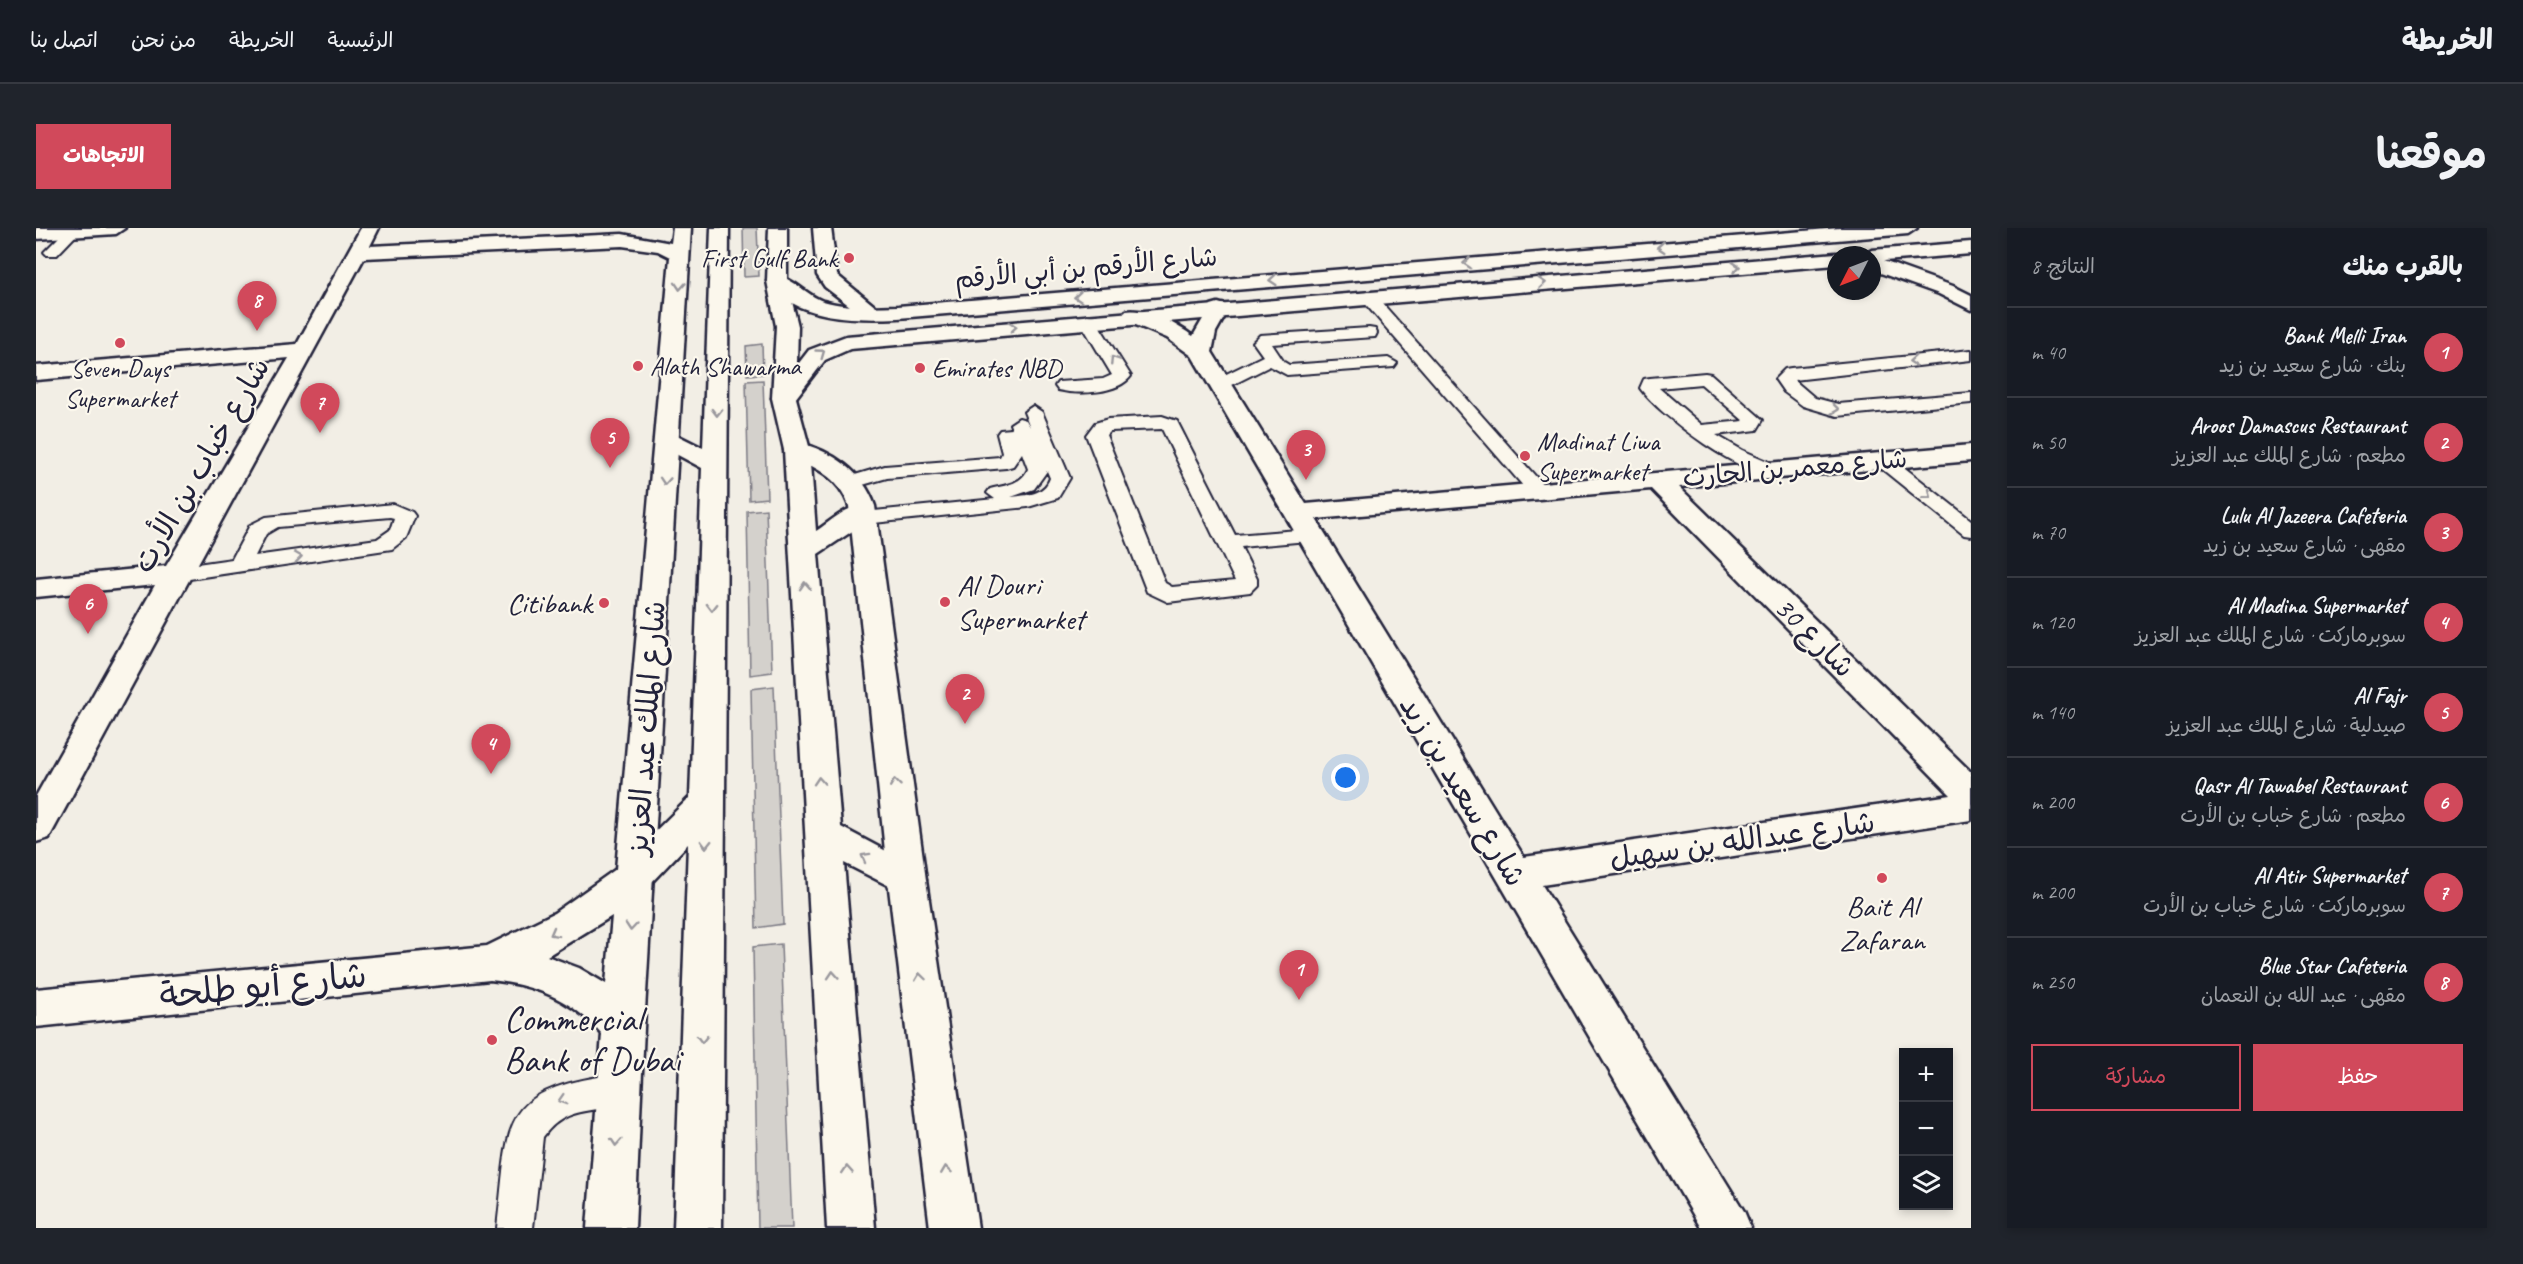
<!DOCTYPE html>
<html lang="ar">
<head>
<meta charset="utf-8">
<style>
  :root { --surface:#171b24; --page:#20242c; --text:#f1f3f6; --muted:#9ea1a6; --line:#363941; --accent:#d1495b }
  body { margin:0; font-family:Caveat,"Playpen Sans Arabic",sans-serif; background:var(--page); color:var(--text); direction:rtl }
  .controls { position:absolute; right:18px; bottom:18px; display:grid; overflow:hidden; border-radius:0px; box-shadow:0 3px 9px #0003 }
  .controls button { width:54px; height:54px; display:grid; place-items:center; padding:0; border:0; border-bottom:2px solid var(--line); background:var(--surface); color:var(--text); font:30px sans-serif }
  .compass { position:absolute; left:1791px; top:18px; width:54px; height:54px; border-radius:50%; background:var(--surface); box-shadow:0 3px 9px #0003; rotate:228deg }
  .you { position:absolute; left:1310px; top:550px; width:21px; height:21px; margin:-15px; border:4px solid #fff; border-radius:50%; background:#1a73e8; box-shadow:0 0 0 9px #1a73e833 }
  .badge { display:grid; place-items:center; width:39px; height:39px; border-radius:50%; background:var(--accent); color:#fff; font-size:20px; font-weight:700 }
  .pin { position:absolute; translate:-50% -50px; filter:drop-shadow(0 2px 3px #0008) }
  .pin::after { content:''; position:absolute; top:32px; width:21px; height:18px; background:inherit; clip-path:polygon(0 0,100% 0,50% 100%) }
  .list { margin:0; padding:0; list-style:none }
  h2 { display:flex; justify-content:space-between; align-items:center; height:78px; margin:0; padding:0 24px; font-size:26px }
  h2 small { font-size:20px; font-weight:400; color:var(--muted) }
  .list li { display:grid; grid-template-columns:39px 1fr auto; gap:18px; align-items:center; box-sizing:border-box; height:90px; padding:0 24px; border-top:2px solid var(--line) }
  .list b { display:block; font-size:22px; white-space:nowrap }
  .list p { margin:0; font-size:20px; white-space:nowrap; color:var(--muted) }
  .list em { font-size:20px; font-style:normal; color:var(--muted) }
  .actions { display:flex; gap:12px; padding:18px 24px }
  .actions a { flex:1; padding:14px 0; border:2px solid var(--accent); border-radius:0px; text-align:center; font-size:21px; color:var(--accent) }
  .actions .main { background:var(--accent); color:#fff }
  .icon { flex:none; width:33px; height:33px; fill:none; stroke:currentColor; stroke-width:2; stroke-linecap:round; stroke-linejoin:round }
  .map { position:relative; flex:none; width:1935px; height:1000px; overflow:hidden; direction:ltr; border-radius:0px }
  header { display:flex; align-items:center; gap:36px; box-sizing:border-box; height:84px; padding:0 30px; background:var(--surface); border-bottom:2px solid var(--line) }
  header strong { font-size:28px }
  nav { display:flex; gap:33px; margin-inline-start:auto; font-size:21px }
  .intro { display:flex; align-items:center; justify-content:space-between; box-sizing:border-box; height:144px; padding:0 36px }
  h1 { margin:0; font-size:42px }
  .button { padding:15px 27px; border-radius:0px; background:var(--accent); color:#fff; font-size:21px; font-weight:700 }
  main { display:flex; gap:36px; padding:0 36px }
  aside { flex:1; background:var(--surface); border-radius:0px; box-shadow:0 3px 9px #0003 }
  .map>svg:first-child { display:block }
  .green { fill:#d4d1cc; stroke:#7b7a84; stroke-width:1.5 }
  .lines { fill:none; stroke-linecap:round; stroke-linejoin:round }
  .service-casing { stroke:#22223b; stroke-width:4 }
  .minor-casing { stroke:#22223b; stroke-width:5 }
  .tertiary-casing { stroke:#22223b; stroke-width:5 }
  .trunk-casing { stroke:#22223b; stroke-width:5 }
  .service { fill:#fbf7ec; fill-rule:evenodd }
  .minor { fill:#fbf7ec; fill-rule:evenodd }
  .tertiary { fill:#fbf7ec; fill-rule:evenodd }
  .trunk { fill:#fbf7ec; fill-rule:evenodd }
  .oneway { stroke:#99979c }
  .poi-dot { fill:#d1495b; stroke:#fbf7ec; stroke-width:2 }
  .labels { text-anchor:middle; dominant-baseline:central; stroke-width:4.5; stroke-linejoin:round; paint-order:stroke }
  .far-poi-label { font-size:26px; fill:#22223b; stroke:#fbf7ec; text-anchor:start }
  .far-street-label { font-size:26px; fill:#22223b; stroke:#fbf7ec }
  .street-label { font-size:30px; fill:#22223b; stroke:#fbf7ec }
  .poi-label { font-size:30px; fill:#22223b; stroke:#fbf7ec; text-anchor:start }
  .near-street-label { font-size:36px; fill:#22223b; stroke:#fbf7ec }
  .near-poi-label { font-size:36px; fill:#22223b; stroke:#fbf7ec; text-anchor:start }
</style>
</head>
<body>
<header>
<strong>الخريطة</strong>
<nav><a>الرئيسية</a><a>الخريطة</a><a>من نحن</a><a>اتصل بنا</a></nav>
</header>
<div class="intro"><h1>موقعنا</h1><a class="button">الاتجاهات</a></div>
<main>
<aside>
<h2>بالقرب منك<small>النتائج: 8</small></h2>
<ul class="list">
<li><span class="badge">1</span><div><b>Bank Melli Iran</b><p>بنك · شارع سعيد بن زيد</p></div><em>40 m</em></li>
<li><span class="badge">2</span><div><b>Aroos Damascus Restaurant</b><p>مطعم · شارع الملك عبد العزيز</p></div><em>50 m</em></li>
<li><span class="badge">3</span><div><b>Lulu Al Jazeera Cafeteria</b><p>مقهى · شارع سعيد بن زيد</p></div><em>70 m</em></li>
<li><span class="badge">4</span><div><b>Al Madina Supermarket</b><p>سوبرماركت · شارع الملك عبد العزيز</p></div><em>120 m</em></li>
<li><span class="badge">5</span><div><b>Al Fajr</b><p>صيدلية · شارع الملك عبد العزيز</p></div><em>140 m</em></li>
<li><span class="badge">6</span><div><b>Qasr Al Tawabel Restaurant</b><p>مطعم · شارع خباب بن الأرت</p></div><em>200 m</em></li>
<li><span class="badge">7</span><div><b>Al Atir Supermarket</b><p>سوبرماركت · شارع خباب بن الأرت</p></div><em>200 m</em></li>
<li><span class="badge">8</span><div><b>Blue Star Cafeteria</b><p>مقهى · عبد الله بن النعمان</p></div><em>250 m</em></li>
</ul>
<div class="actions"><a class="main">حفظ</a><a>مشاركة</a></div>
</aside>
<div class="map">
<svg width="1935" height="1000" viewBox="0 0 1935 1000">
  <rect width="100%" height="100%" fill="#f2eee5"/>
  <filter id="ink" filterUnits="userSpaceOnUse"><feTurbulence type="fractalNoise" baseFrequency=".0167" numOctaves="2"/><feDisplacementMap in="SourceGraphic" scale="12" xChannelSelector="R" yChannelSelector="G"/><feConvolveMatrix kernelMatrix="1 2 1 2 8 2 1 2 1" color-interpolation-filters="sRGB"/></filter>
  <g filter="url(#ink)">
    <g class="green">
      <path d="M 707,0 L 721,0 L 723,48 L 708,49 Z"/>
      <path d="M 726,116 L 727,146 L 711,147 L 710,118 Z"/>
      <path d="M 727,152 L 731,270 L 713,272 L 710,153 Z"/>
      <path d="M 730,281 L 736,444 L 714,447 L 711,283 Z"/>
      <path d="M 738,458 L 747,696 L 720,700 L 715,461 Z"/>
      <path d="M 745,716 L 756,1000 L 722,1000 L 717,719 Z"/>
    </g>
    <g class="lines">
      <g class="service-casing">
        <g id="service">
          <path d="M 32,0 L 42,0 L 44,3 L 21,27 L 11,27 L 8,24 Z"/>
          <path d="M 1332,64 L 1338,66 L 1509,259 L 1512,263 L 1509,267 L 1495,267 L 1326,72 L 1324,69 L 1326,66 Z"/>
          <path d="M 1051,87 L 1057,88 L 1095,148 C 1082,166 1042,167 1022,162 L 1019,158 L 1022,154 L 1067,151 L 1076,147 L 1043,92 Z"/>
          <path d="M 1333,100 L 1339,101 L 1341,105 L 1339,109 L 1236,116 L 1248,134 L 1253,137 L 1352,130 L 1361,135 L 1358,139 L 1251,147 L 1234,138 L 1190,160 L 1178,160 L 1175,156 L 1178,152 L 1227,128 L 1217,114 L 1224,107 Z"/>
          <path d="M 1935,122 L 1935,132 L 1758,152 L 1779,170 L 1802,176 L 1935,165 L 1935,175 L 1801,188 L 1767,178 L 1748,164 L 1739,151 L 1749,141 L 1755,140 Z"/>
          <path d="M 1669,145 L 1675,146 L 1727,192 L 1721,202 L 1680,207 L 1706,222 L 1743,238 L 1746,242 L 1743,246 C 1711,254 1622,186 1604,160 L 1608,151 L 1614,150 ZM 1665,156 L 1708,193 L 1666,197 L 1623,160 Z"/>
          <path d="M 997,178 L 1006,184 L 1034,250 L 1022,270 L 992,279 L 828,296 L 821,294 L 818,290 L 821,286 L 828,284 L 959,271 L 951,265 L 954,261 C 969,257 985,257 992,241 L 986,225 L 977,238 L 970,240 L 851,250 L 816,260 L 809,258 L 806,254 L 809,250 L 849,238 L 964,229 L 966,225 L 961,206 L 964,202 L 976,201 L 974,196 L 983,190 L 990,192 L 994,199 L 988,184 ZM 1011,243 L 1014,250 C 1008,267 991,267 975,269 L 998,261 Z"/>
          <path d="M 1126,188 L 1141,193 L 1143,197 L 1199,307 L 1275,301 L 1283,302 L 1286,307 L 1283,312 L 1205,319 L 1221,351 L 1221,357 L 1214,364 L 1132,374 L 1111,364 L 1050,207 L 1059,195 L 1072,191 ZM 1126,201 L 1199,353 L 1136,359 L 1129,355 L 1070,207 L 1074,203 Z"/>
          <path d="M 1848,227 L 1855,229 L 1935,292 L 1935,308 L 1928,307 L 1841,237 L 1838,233 L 1841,229 Z"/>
          <path d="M 357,276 L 376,284 L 379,288 L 370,310 L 356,321 L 140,353 L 132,351 L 129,346 L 132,341 L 140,339 L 196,331 L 214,297 L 230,289 ZM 354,289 L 358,290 L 354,302 L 341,311 L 219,328 L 230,306 L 242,299 Z"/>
          <path d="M 583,846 L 595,851 L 600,862 L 595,873 C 561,887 531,875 507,909 L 497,1000 L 461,1000 C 474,893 460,862 583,846 Z"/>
        </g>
      </g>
      <g class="minor-casing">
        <g id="minor">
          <path d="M 0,0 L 89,0 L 80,6 L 0,11 Z"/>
          <path d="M 325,0 L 343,0 L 334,18 L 586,6 L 635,15 L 637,0 L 655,0 L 608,800 L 599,1000 L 551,1000 L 566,806 C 536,771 499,757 454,752 L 0,799 L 0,761 L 451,718 L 518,685 L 580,641 L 634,29 L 622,23 L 586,18 L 328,30 L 13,610 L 0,614 L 0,568 L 119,357 L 0,369 L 0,351 L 130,338 L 253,130 L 0,152 L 0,138 L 261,116 ZM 576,688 L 570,756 L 543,740 L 511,728 Z"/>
          <path d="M 777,0 L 795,0 L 801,47 L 841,80 L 845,84 L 841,88 L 827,88 L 789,59 L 781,47 Z"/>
          <path d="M 1836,29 L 1917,58 L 1935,67 L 1935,82 L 1903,66 L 1836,42 Z"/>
          <path d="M 1182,75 L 1189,77 L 1193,81 L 1180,104 L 1176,124 L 1270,276 L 1935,217 L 1935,233 L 1643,259 L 1935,544 L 1935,592 L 1506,657 L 1708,983 L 1715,1000 L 1665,1000 L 1156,128 L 1131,110 L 1090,93 L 1087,88 L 1090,83 C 1110,79 1142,97 1157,108 L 1175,77 ZM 1615,261 L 1915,567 L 1488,629 L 1280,291 Z"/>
          <path d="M 761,214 C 796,223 827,243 839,278 L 890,652 L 942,1000 L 894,1000 L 852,652 L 813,278 C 803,249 779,239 752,227 L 748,222 L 752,217 Z"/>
        </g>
      </g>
      <g class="tertiary-casing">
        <g id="tertiary">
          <path d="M 1804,0 L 1881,0 L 1872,6 L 862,90 C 820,92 758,92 731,53 L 734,49 C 753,44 769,67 787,73 C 811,80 837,79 862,78 Z"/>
          <path d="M 1935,14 L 1935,26 L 1836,34 L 1836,27 L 1827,27 L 1836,22 Z"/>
          <path d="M 1800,25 L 1807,27 L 1800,27 L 1800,37 L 814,121 L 789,132 L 756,175 L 740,175 L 736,170 L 773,122 L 810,108 Z"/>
        </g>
      </g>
      <g class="trunk-casing">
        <g id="trunk">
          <path d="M 675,0 L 693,0 L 686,1000 L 638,1000 L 652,616 L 612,658 L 599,662 L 586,658 L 580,647 L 586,636 L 654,569 L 666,240 L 623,217 L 620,212 L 623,207 L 632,205 L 641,207 L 667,220 Z"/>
          <path d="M 733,0 L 751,0 L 751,53 L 762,98 L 760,170 L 774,222 L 780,303 C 797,292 815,273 836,278 L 840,284 L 836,290 L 782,326 L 805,599 L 884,641 L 890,652 L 884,663 L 871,667 L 808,635 L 839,1000 L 791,1000 L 748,222 L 736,170 L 740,98 L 731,53 Z"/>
        </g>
      </g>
      <use href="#service" class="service"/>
      <use href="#minor" class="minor"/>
      <use href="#tertiary" class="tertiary"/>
      <use href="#trunk" class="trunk"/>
    </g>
    <defs><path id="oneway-chevron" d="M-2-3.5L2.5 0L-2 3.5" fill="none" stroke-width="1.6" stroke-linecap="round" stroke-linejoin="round" transform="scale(1.5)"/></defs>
    <g class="oneway">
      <use href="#oneway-chevron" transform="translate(1625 19) rotate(176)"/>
      <use href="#oneway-chevron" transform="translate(1431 35) rotate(175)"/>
      <use href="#oneway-chevron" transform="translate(1700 39) rotate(-5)"/>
      <use href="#oneway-chevron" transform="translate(1237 52) rotate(175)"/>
      <use href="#oneway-chevron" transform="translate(1506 55) rotate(-5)"/>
      <use href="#oneway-chevron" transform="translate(644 58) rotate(94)"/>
      <use href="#oneway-chevron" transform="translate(1042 69) rotate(175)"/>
      <use href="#oneway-chevron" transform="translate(977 99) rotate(-5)"/>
      <use href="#oneway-chevron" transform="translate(785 125) rotate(-36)"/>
      <use href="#oneway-chevron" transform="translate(1078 132) rotate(-123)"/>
      <use href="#oneway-chevron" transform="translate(1877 133) rotate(175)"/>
      <use href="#oneway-chevron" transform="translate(1799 181) rotate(7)"/>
      <use href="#oneway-chevron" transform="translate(681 184) rotate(91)"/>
      <use href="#oneway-chevron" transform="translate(629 253) rotate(94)"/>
      <use href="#oneway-chevron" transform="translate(1892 267) rotate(39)"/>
      <use href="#oneway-chevron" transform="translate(262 329) rotate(-8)"/>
      <use href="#oneway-chevron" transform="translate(769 358) rotate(-94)"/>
      <use href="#oneway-chevron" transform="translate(676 379) rotate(91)"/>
      <use href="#oneway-chevron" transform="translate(783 553) rotate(-94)"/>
      <use href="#oneway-chevron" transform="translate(859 555) rotate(-97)"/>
      <use href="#oneway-chevron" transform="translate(670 616) rotate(91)"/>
      <use href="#oneway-chevron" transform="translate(829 629) rotate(-151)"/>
      <use href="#oneway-chevron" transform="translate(595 699) rotate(95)"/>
      <use href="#oneway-chevron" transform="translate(518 705) rotate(151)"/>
      <use href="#oneway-chevron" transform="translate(797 747) rotate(-94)"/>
      <use href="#oneway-chevron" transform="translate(884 749) rotate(-98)"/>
      <use href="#oneway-chevron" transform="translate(666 811) rotate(91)"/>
      <use href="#oneway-chevron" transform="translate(526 872) rotate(163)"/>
      <use href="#oneway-chevron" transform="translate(580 914) rotate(94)"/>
      <use href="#oneway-chevron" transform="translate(811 942) rotate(-94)"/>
      <use href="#oneway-chevron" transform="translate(910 942) rotate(-98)"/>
    </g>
  </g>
  <g class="poi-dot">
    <circle cx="813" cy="30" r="6"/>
    <circle cx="84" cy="115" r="6"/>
    <circle cx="602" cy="138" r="6"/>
    <circle cx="884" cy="140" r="6"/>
    <circle cx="1489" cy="228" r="6"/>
    <circle cx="909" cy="374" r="6"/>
    <circle cx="568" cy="375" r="6"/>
    <circle cx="1846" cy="650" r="6"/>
    <circle cx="456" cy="812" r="6"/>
  </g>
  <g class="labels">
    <g class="far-poi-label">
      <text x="801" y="30" text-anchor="end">First Gulf Bank</text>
      <text x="614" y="138">Alath Shawarma</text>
      <text x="84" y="140" text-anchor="middle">Seven Days<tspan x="84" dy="30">Supermarket</tspan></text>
      <text x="896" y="140">Emirates NBD</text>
      <text x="1501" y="213">Madinat Liwa<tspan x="1501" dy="30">Supermarket</tspan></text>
    </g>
    <g class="far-street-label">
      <text transform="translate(1050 40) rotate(-5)">شارع الأرقم بن أبي الأرقم</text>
      <text transform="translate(1759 240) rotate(-5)">شارع معمر بن الحارث</text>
    </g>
    <g class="street-label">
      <text transform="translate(165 237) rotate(-60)">شارع خباب بن الأرت</text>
      <text transform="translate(1779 409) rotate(45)">شارع 30</text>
      <text transform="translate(610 500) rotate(-86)">شارع الملك عبد العزيز</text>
      <text transform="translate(1427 563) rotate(59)">شارع سعيد بن زيد</text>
      <text transform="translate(1706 612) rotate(-8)">شارع عبدالله بن سهيل</text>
    </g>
    <g class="poi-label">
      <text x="921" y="357">Al Douri<tspan x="921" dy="34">Supermarket</tspan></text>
      <text x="556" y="375" text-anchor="end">Citibank</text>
      <text x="1846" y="678" text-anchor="middle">Bait Al<tspan x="1846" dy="34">Zafaran</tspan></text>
    </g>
    <g class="near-street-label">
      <text transform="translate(227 757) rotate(-6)">شارع أبو طلحة</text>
    </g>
    <g class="near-poi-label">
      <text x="468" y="791">Commercial<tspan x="468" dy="41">Bank of Dubai</tspan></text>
    </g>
  </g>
</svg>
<div class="controls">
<button>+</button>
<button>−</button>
<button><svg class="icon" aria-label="layers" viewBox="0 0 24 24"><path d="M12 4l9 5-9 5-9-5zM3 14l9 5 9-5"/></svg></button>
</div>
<svg class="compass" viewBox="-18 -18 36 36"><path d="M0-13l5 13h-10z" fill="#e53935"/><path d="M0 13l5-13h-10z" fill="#9ea1a6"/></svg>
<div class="you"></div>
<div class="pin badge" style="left:1263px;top:772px">1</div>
<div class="pin badge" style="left:929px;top:496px">2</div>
<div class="pin badge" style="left:1270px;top:252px">3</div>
<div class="pin badge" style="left:455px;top:546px">4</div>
<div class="pin badge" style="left:574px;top:240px">5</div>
<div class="pin badge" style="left:52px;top:406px">6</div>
<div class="pin badge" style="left:284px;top:205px">7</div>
<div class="pin badge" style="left:221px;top:103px">8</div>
</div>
</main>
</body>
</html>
